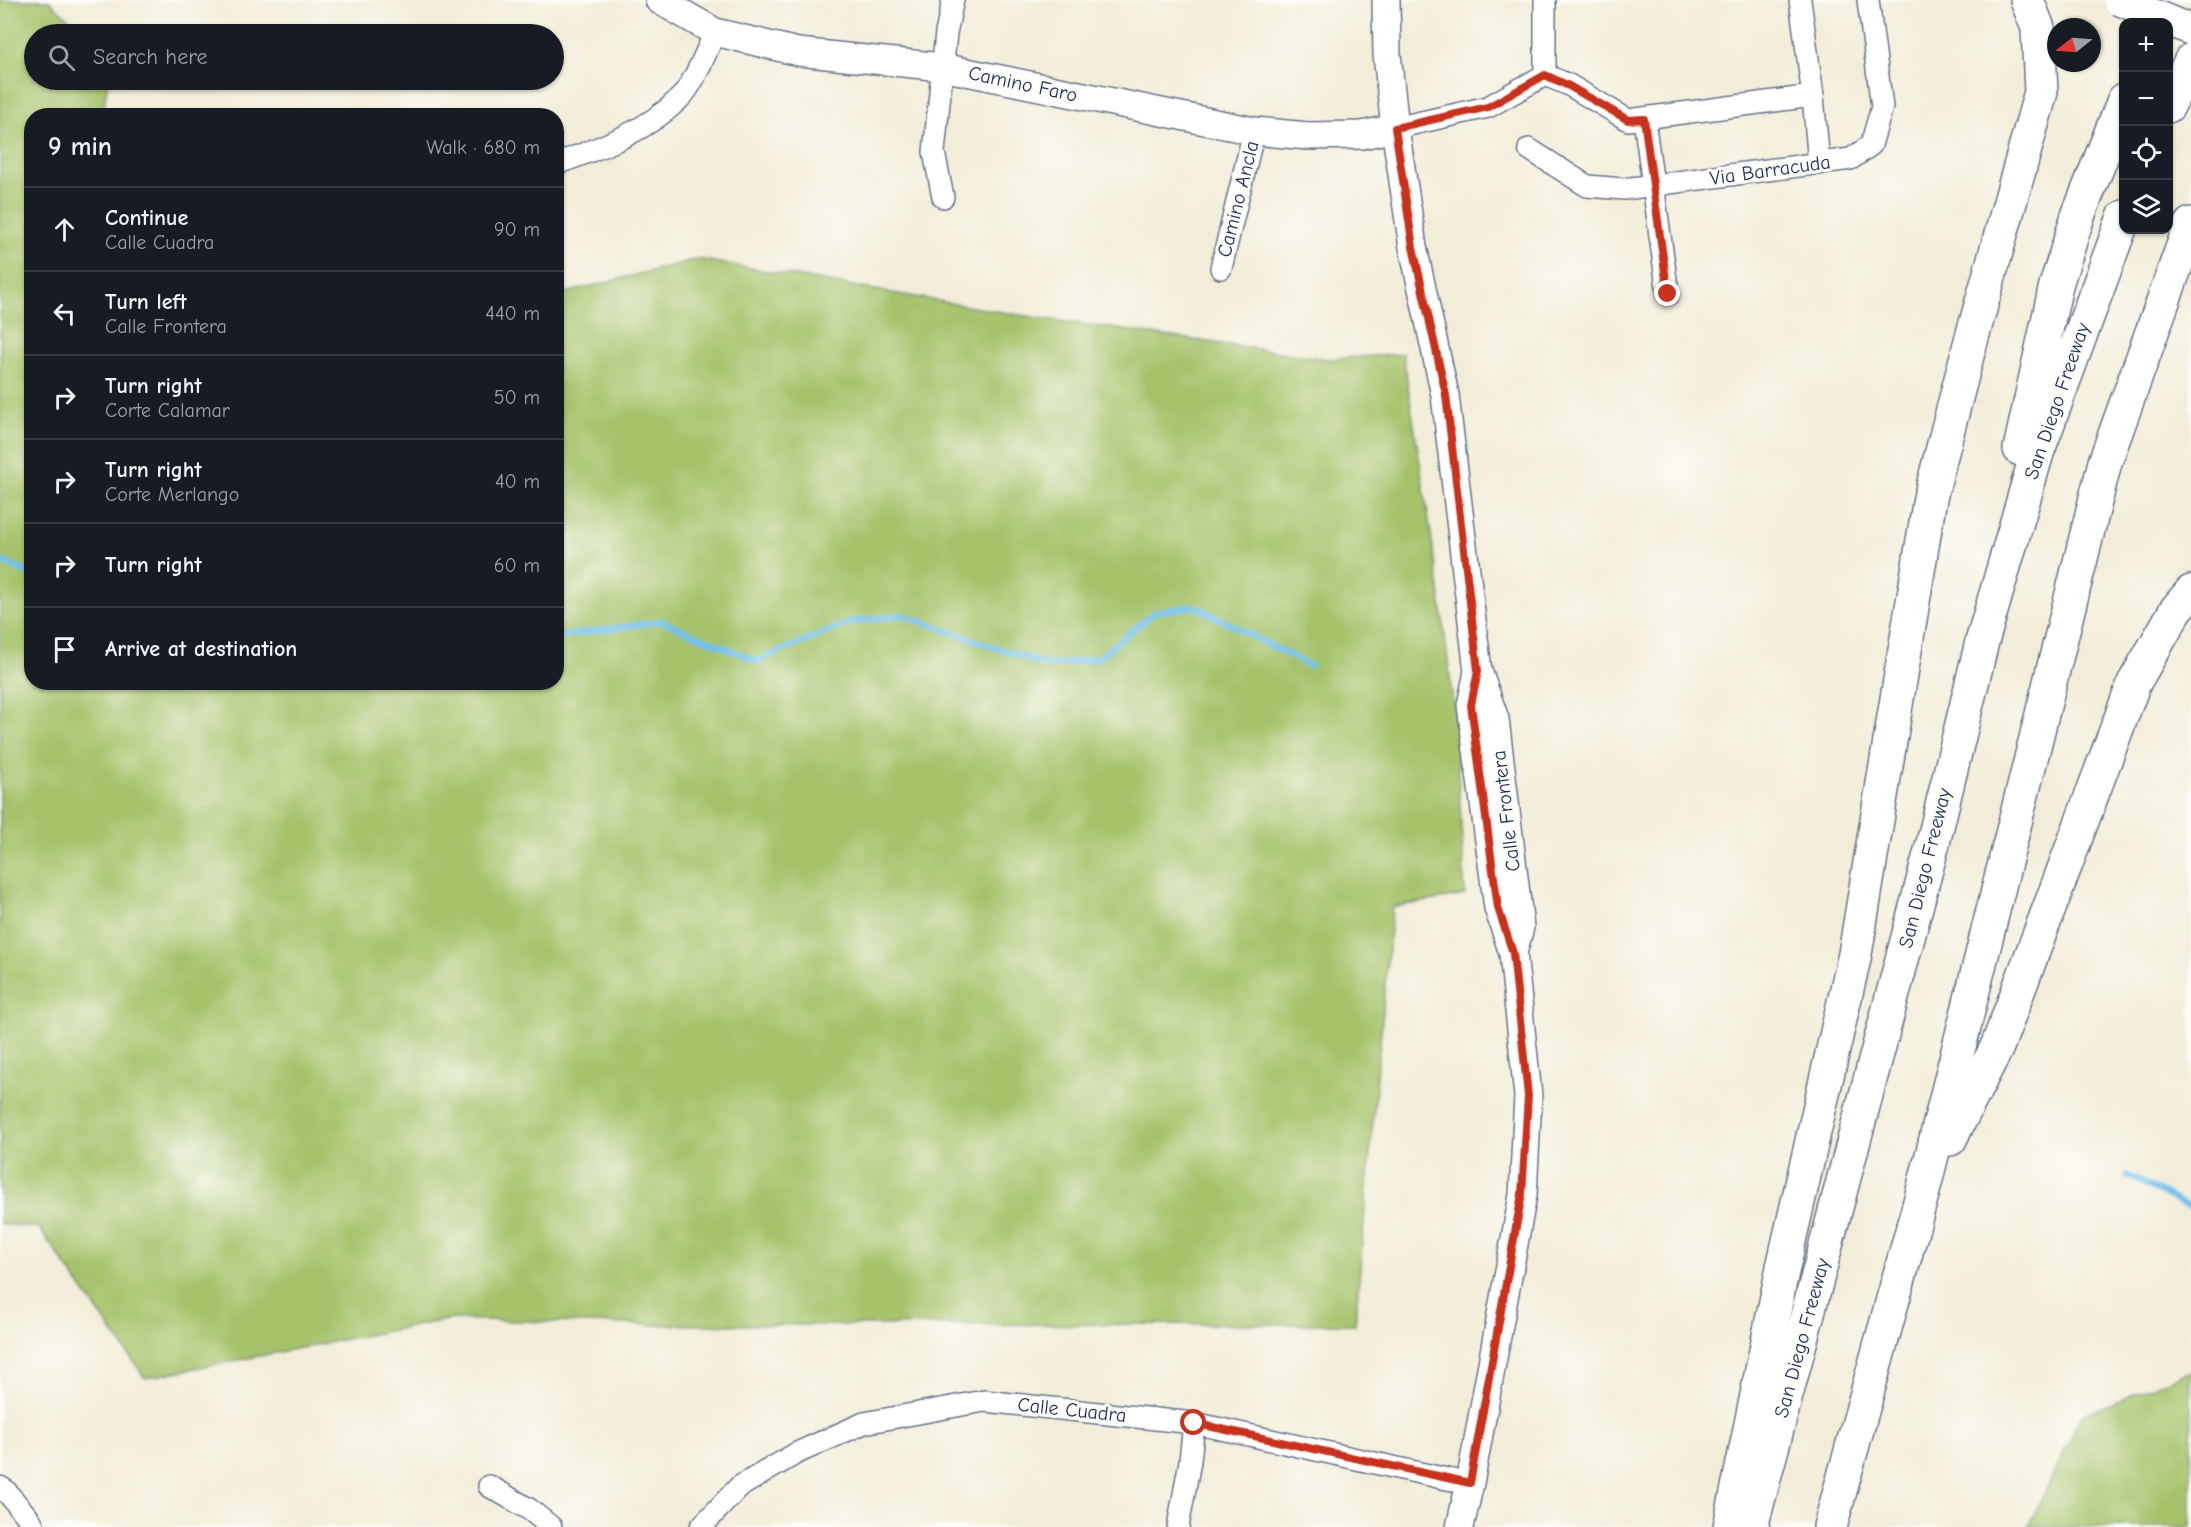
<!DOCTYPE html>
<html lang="en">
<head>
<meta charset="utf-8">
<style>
  :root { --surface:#171b24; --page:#242831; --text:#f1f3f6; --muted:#9ea1a6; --line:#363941 }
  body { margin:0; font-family:"Comic Neue",sans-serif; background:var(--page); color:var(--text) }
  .controls { position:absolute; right:18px; top:18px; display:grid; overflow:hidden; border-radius:12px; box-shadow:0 2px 4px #0004 }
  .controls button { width:54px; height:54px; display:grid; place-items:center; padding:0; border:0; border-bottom:2px solid var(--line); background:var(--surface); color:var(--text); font:30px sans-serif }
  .compass { position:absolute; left:2047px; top:18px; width:54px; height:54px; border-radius:50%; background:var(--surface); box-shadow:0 2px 4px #0004; rotate:253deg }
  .stop { position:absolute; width:18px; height:18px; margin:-14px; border:4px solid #c8321e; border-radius:50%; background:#fff }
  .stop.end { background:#c8321e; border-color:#fff; box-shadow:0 2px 6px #0008 }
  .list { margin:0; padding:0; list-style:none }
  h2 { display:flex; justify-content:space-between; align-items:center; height:78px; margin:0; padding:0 24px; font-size:26px }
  h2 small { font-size:20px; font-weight:400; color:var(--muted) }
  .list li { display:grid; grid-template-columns:39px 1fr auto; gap:18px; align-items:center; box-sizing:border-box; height:84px; padding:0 24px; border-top:2px solid var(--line) }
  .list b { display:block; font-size:22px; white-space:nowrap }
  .list p { margin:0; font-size:20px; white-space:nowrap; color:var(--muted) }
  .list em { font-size:20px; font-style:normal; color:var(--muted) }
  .icon { flex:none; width:33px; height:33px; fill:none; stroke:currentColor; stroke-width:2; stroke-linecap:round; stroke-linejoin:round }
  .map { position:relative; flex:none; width:2191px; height:1527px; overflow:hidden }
  .search { position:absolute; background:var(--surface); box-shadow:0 2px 4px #0004; left:24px; top:24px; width:540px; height:66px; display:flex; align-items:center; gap:15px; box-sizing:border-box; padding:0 21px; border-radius:33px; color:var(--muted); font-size:22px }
  .panel { position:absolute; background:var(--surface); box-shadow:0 2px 4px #0004; left:24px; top:108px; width:540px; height:582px; border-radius:24px }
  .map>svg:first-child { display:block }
  .green { fill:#a5c36b; stroke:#607964; stroke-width:1.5 }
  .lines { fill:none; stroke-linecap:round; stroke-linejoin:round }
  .stream { stroke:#71c1ec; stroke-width:6 }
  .minor-casing { stroke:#667289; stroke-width:24 }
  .tertiary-casing { stroke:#667289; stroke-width:30 }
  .motorway-casing { stroke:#667289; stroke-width:36 }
  .minor { stroke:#fff; stroke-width:21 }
  .tertiary { stroke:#fff; stroke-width:27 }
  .motorway { stroke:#fff; stroke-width:33 }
  .secondary-bridge-casing { stroke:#667289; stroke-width:33; stroke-linecap:butt }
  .secondary-bridge { stroke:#fff; stroke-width:30 }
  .route { stroke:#c8321e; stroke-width:8 }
  .labels { text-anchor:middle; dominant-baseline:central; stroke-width:6; stroke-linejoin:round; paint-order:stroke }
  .street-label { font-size:20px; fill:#1b2f5e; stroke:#fdfcf7 }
</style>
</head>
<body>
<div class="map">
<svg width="2191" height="1527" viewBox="0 0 2191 1527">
  <rect width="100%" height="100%" fill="#fdfcf7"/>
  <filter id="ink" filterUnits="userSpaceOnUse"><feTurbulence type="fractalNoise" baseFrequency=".0167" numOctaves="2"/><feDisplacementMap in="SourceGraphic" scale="12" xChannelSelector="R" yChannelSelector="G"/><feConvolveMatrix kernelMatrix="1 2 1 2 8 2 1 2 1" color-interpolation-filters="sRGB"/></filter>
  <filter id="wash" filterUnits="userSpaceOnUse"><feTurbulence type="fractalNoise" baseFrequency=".008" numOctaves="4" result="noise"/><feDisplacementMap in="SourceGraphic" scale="24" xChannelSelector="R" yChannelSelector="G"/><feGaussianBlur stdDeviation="1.35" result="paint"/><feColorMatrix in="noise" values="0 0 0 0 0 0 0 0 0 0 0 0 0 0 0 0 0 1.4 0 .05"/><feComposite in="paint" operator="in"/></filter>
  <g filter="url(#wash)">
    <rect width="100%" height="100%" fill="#f2edd8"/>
    <g class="green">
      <path d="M 0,0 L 48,0 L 86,34 L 34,34 L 34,80 L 108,80 L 103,115 L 32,116 L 32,682 L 556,682 L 557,295 L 697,259 L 1019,315 L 1328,359 L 1403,354 L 1438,580 L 1455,718 L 1465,895 L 1392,907 L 1355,1324 L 659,1325 L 451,1319 L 145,1378 L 39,1228 L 0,1224 Z"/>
      <path d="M 2191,1371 L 2191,1527 L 2028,1527 L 2082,1415 Z"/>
    </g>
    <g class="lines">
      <g class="stream">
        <path d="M 0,560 L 32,575"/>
        <path d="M 556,637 L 662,621 L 757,661 L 851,622 L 902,615 L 1049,666 L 1098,658 L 1155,612 L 1195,606 L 1310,666"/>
        <path d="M 2127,1175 L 2191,1208"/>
      </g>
    </g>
  </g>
  <g filter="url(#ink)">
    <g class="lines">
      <g class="minor-casing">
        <g id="minor">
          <path d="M 1545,0 L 1545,75 L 1569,85 L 1628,120 L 1813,96 L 1819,164"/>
          <path d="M 1800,0 L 1813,96"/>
          <path d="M 1644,119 L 1668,294"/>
          <path d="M 1395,128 L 1488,107 L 1545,75"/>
          <path d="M 1529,149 L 1587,186 L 1624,189 L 1851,159 L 1871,145 L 1882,107 L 1868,0"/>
          <path d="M 556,164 C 600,148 646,132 680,98 C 693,86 707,50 715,32"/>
          <path d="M 943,197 L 934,152 L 946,33 L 953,0"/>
          <path d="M 1221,268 L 1254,131"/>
          <path d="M 489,1486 L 529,1509 L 551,1527"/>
          <path d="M 0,1487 L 5,1490 L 31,1521 L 34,1527"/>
          <path d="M 701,1527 L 739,1487 L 797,1453 L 864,1423 L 984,1401 L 1194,1423 L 1447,1479 L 1470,1483"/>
          <path d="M 1178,1527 L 1190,1461 L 1194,1423"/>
        </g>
      </g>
      <g class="tertiary-casing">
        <g id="tertiary">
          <path d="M 659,0 L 715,32 L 798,52 L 942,67 L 1254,131 L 1308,136 L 1362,135 L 1395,128"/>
          <path d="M 1386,0 L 1387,54 L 1395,128 L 1413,247 L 1445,395 L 1478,671 L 1495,719 L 1520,927 L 1513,953"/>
          <path d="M 1460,1527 L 1470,1483 L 1523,1195 L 1528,1096 L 1513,953 L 1498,908 L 1471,705 L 1478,672"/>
        </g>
      </g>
      <g class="motorway-casing">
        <g id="motorway">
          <path d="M 2168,106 L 2191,60"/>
          <path d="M 2020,449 L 2056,285 L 2078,216 L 2124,100"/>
          <path d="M 1950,1139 L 1997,1047 L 2134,683 L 2176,610 L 2191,592"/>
          <path d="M 1730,1527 L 1783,1267 L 1855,954 L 1930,498 L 1969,348 L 2041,92 L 2038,28 L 2027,0"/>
          <path d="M 1751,1527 L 1932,847 L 1982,642 L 2037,453 L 2124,217"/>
          <path d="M 1830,1527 L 1923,1191 L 2105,462 L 2191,224"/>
        </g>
      </g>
      <use href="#minor" class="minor"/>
      <use href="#tertiary" class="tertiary"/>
      <use href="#motorway" class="motorway"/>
      <g class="secondary-bridge-casing">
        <path id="secondary-bridge" d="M 2119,0 L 2191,30"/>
      </g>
      <use href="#secondary-bridge" class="secondary-bridge"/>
    </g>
  </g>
  <g class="lines" filter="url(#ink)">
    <path class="route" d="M 1194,1423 L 1470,1483 L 1522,1194 L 1528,1096 L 1513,953 L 1498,908 L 1471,705 L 1478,671 L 1446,395 L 1413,247 L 1395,128 L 1488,107 L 1545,75 L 1569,86 L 1628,120 L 1644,119 L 1668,294"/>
  </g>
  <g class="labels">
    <g class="street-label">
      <text transform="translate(1023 84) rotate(12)">Camino Faro</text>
      <text transform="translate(1770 170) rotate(-8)">Via Barracuda</text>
      <text transform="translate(1238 199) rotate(-76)">Camino Ancla</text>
      <text transform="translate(2057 401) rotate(-71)">San Diego Freeway</text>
      <text transform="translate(1506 811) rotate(-97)">Calle Frontera</text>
      <text transform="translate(1925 868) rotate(-76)">San Diego Freeway</text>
      <text transform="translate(1802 1338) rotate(-75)">San Diego Freeway</text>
      <text transform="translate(1072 1410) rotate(6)">Calle Cuadra</text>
    </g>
  </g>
</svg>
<div class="controls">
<button>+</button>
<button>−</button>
<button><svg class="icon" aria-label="locate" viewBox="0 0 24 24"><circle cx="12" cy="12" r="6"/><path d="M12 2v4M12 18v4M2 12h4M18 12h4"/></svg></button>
<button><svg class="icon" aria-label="layers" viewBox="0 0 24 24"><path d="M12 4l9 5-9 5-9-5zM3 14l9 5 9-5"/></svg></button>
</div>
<svg class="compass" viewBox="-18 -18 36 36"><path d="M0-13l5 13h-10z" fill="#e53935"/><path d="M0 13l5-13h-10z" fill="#9ea1a6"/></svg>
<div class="stop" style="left:1194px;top:1423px"></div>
<div class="stop end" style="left:1668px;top:294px"></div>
<div class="search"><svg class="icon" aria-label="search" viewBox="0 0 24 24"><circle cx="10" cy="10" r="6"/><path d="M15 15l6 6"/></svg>Search here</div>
<section class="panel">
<h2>9 min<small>Walk · 680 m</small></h2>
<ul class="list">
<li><svg class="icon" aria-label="ahead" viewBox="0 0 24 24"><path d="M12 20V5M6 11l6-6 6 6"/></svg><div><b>Continue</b><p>Calle Cuadra</p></div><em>90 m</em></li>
<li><svg class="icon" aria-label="left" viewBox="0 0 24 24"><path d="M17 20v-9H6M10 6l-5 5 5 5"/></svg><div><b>Turn left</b><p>Calle Frontera</p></div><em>440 m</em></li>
<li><svg class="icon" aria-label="right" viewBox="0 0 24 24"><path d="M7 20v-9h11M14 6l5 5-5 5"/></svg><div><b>Turn right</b><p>Corte Calamar</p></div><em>50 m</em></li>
<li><svg class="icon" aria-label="right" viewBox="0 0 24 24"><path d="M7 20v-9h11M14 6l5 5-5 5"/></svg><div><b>Turn right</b><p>Corte Merlango</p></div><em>40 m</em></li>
<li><svg class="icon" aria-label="right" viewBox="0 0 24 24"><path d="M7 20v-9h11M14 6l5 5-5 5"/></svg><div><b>Turn right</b></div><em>60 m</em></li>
<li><svg class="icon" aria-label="arrive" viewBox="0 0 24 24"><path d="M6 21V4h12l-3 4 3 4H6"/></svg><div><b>Arrive at destination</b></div></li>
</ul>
</section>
</div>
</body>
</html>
